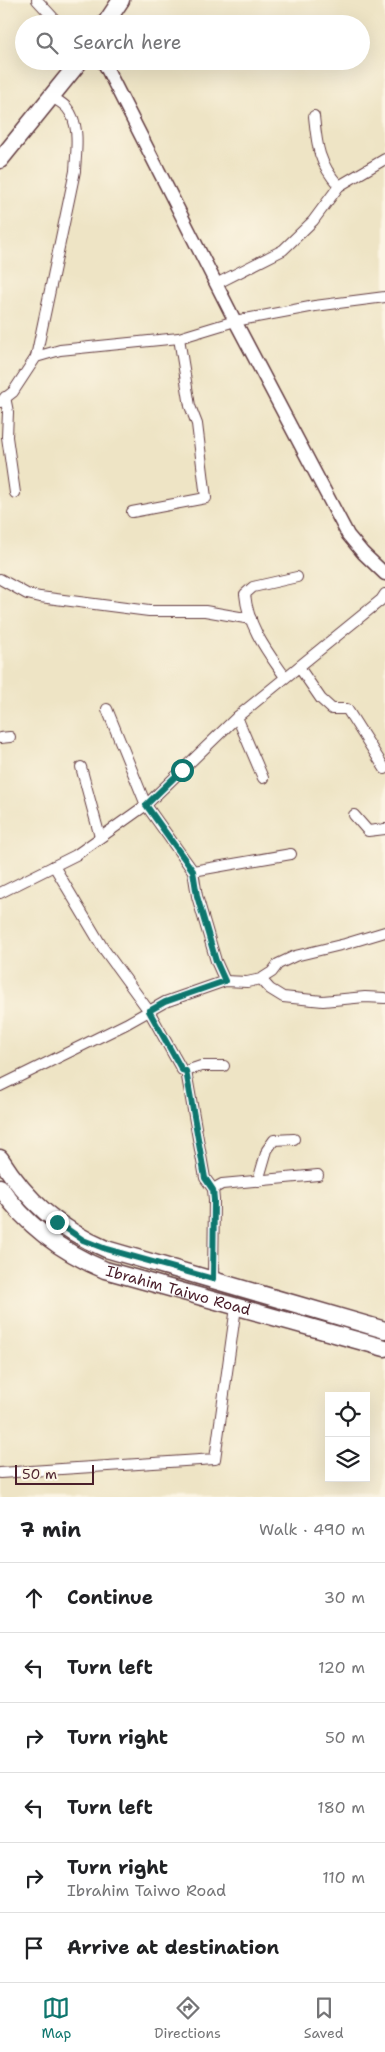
<!DOCTYPE html>
<html lang="en">
<head>
<meta charset="utf-8">
<style>
  :root { --surface:#fff; --page:#f6f6f6; --text:#202124; --muted:#757577; --line:#e0e0e0; --accent:#0f766e }
  body { margin:0; font-family:"Shantell Sans",sans-serif; background:var(--page); color:var(--text) }
  .controls { position:absolute; right:15px; bottom:15px; display:grid; overflow:hidden; border-radius:0px; box-shadow:0 5px 20px #0002 }
  .controls button { width:45px; height:45px; display:grid; place-items:center; padding:0; border:0; border-bottom:1px solid var(--line); background:var(--surface); color:var(--text); font:25px sans-serif }
  .scale { position:absolute; left:15px; bottom:12px; width:79px; box-sizing:border-box; padding-left:5px; border:2px solid #4a1f2b; border-top:0; font-size:14px; line-height:18px; white-space:nowrap; color:#4a1f2b; -webkit-text-stroke:4px #fcf5e5; paint-order:stroke }
  .stop { position:absolute; width:15px; height:15px; margin:-11px; border:4px solid #0f766e; border-radius:50%; background:#fff }
  .stop.end { background:#0f766e; border-color:#fff; box-shadow:0 1px 5px #0008 }
  .list { margin:0; padding:0; list-style:none }
  h2 { display:flex; justify-content:space-between; align-items:center; height:65px; margin:0; padding:0 20px; font-size:21px }
  h2 small { font-size:16px; font-weight:400; color:var(--muted) }
  .list li { display:grid; grid-template-columns:32px 1fr auto; gap:15px; align-items:center; box-sizing:border-box; height:70px; padding:0 20px; border-top:1px solid var(--line) }
  .list b { display:block; font-size:19px; white-space:nowrap }
  .list p { margin:0; font-size:16px; white-space:nowrap; color:var(--muted) }
  .list em { font-size:16px; font-style:normal; color:var(--muted) }
  .icon { flex:none; width:28px; height:28px; fill:none; stroke:currentColor; stroke-width:2; stroke-linecap:round; stroke-linejoin:round }
  .map { position:relative; flex:none; width:385px; height:1497px; overflow:hidden }
  .search { position:absolute; background:var(--surface); box-shadow:0 5px 20px #0002; left:15px; right:15px; top:15px; height:55px; display:flex; align-items:center; gap:12px; box-sizing:border-box; padding:0 18px; border-radius:28px; color:var(--muted); font-size:19px }
  .sheet { height:485px; background:var(--surface) }
  nav { display:flex; justify-content:space-around; align-items:center; box-sizing:border-box; height:70px; border-top:1px solid var(--line); background:var(--surface); font-size:14px; color:var(--muted) }
  nav a { display:grid; justify-items:center; gap:2px }
  nav .on { color:var(--accent) }
  .map>svg:first-child { display:block }
  .lines { fill:none; stroke-linecap:round; stroke-linejoin:round }
  .minor-casing { stroke:#633d42; stroke-width:12 }
  .tertiary-casing { stroke:#633d42; stroke-width:15 }
  .primary-casing { stroke:#633d42; stroke-width:19 }
  .minor { stroke:#fff; stroke-width:10 }
  .tertiary { stroke:#fff; stroke-width:12 }
  .primary { stroke:#fff; stroke-width:16 }
  .route { stroke:#0f766e; stroke-width:6 }
  .labels { text-anchor:middle; dominant-baseline:central; stroke-width:4; stroke-linejoin:round; paint-order:stroke }
  .street-label { font-size:15px; fill:#4a1f2b; stroke:#fcf5e5 }
</style>
</head>
<body>
<div class="map">
<svg width="385" height="1497" viewBox="0 0 385 1497">
  <rect width="100%" height="100%" fill="#fcf5e5"/>
  <filter id="ink" filterUnits="userSpaceOnUse"><feTurbulence type="fractalNoise" baseFrequency=".02" numOctaves="2"/><feDisplacementMap in="SourceGraphic" scale="10" xChannelSelector="R" yChannelSelector="G"/><feConvolveMatrix kernelMatrix="1 2 1 2 8 2 1 2 1" color-interpolation-filters="sRGB"/></filter>
  <filter id="wash" filterUnits="userSpaceOnUse"><feTurbulence type="fractalNoise" baseFrequency=".0096" numOctaves="4" result="noise"/><feDisplacementMap in="SourceGraphic" scale="20" xChannelSelector="R" yChannelSelector="G"/><feGaussianBlur stdDeviation="1.12" result="paint"/><feColorMatrix in="noise" values="0 0 0 0 0 0 0 0 0 0 0 0 0 0 0 0 0 1.4 0 .05"/><feComposite in="paint" operator="in"/></filter>
  <g filter="url(#wash)">
    <rect width="100%" height="100%" fill="#eee4c5"/>
  </g>
  <g filter="url(#ink)">
    <g class="lines">
      <g class="minor-casing">
        <g id="minor">
          <path d="M 37,0 L 59,24"/>
          <path d="M 314,116 C 317,146 318,162 339,186"/>
          <path d="M 216,284 L 283,250 L 313,221 L 339,186 L 385,159"/>
          <path d="M 36,357 L 75,171 C 76,151 81,125 67,108 C 63,103 56,100 51,96"/>
          <path d="M 5,397 L 8,412 L 7,437 L 15,493"/>
          <path d="M 0,402 L 13,392 L 36,357 L 60,350 L 179,338 L 235,321 L 315,306 L 385,297"/>
          <path d="M 132,512 L 206,498 L 197,424 L 190,406 L 179,338"/>
          <path d="M 0,579 L 27,594 L 40,597 L 149,611 L 205,611 L 251,619"/>
          <path d="M 299,667 L 321,699 L 332,709 L 347,709 L 385,769"/>
          <path d="M 285,677 C 267,651 248,627 245,594 L 253,587 L 297,577"/>
          <path d="M 107,709 L 146,805 L 193,871 L 197,896 L 216,961 L 225,981"/>
          <path d="M 237,717 L 263,778"/>
          <path d="M 0,738 L 10,737"/>
          <path d="M 81,767 L 100,837"/>
          <path d="M 354,815 L 368,831 L 385,829"/>
          <path d="M 54,866 L 103,948 L 149,1011 L 182,1070 L 186,1071 L 201,1066 L 224,1066"/>
          <path d="M 193,871 L 291,854"/>
          <path d="M 0,893 L 76,855 L 146,805 L 237,717 L 381,600 L 385,594"/>
          <path d="M 261,979 L 270,989 L 283,997 L 323,1001 L 365,997 L 385,998"/>
          <path d="M 186,1071 L 205,1178 L 213,1189 L 214,1200 L 213,1279"/>
          <path d="M 0,1086 L 126,1024 L 165,1002 L 225,981 L 247,982 L 261,979 L 272,972 L 278,964 L 295,956 L 345,944 L 385,932"/>
          <path d="M 258,1181 L 267,1150 L 274,1140 L 294,1139"/>
          <path d="M 213,1189 L 222,1184 L 318,1175"/>
          <path d="M 0,1473 L 215,1459 L 236,1307"/>
        </g>
      </g>
      <g class="tertiary-casing">
        <path id="tertiary" d="M 103,61 L 235,321 L 348,535 L 363,553 L 385,574"/>
      </g>
      <g class="primary-casing">
        <g id="primary">
          <path d="M 105,24 L 121,0"/>
          <path d="M 0,160 L 80,61"/>
          <path d="M 0,1158 C 27,1201 59,1229 106,1249 L 385,1330"/>
          <path id="s1" d="M 0,1187 C 26,1226 62,1252 105,1270 L 385,1348"/>
        </g>
      </g>
      <use href="#minor" class="minor"/>
      <use href="#tertiary" class="tertiary"/>
      <use href="#primary" class="primary"/>
    </g>
  </g>
  <g class="lines" filter="url(#ink)">
    <path class="route" d="M 57,1222 L 83,1240 L 106,1249 L 213,1279 L 214,1200 L 213,1190 L 205,1178 L 186,1071 L 182,1070 L 149,1011 L 165,1002 L 225,981 L 216,961 L 197,896 L 193,871 L 146,805 L 182,770"/>
  </g>
  <g class="labels">
    <g class="street-label">
      <text stroke="none"><textPath href="#s1" startOffset="212">Ibrahim Taiwo Road</textPath></text>
    </g>
  </g>
</svg>
<div class="controls">
<button><svg class="icon" aria-label="locate" viewBox="0 0 24 24"><circle cx="12" cy="12" r="6"/><path d="M12 2v4M12 18v4M2 12h4M18 12h4"/></svg></button>
<button><svg class="icon" aria-label="layers" viewBox="0 0 24 24"><path d="M12 4l9 5-9 5-9-5zM3 14l9 5 9-5"/></svg></button>
</div>
<div class="scale">50 m</div>
<div class="stop" style="left:182px;top:770px"></div>
<div class="stop end" style="left:57px;top:1222px"></div>
<div class="search"><svg class="icon" aria-label="search" viewBox="0 0 24 24"><circle cx="10" cy="10" r="6"/><path d="M15 15l6 6"/></svg>Search here</div>
</div>
<section class="sheet">
<h2>7 min<small>Walk · 490 m</small></h2>
<ul class="list">
<li><svg class="icon" aria-label="ahead" viewBox="0 0 24 24"><path d="M12 20V5M6 11l6-6 6 6"/></svg><div><b>Continue</b></div><em>30 m</em></li>
<li><svg class="icon" aria-label="left" viewBox="0 0 24 24"><path d="M17 20v-9H6M10 6l-5 5 5 5"/></svg><div><b>Turn left</b></div><em>120 m</em></li>
<li><svg class="icon" aria-label="right" viewBox="0 0 24 24"><path d="M7 20v-9h11M14 6l5 5-5 5"/></svg><div><b>Turn right</b></div><em>50 m</em></li>
<li><svg class="icon" aria-label="left" viewBox="0 0 24 24"><path d="M17 20v-9H6M10 6l-5 5 5 5"/></svg><div><b>Turn left</b></div><em>180 m</em></li>
<li><svg class="icon" aria-label="right" viewBox="0 0 24 24"><path d="M7 20v-9h11M14 6l5 5-5 5"/></svg><div><b>Turn right</b><p>Ibrahim Taiwo Road</p></div><em>110 m</em></li>
<li><svg class="icon" aria-label="arrive" viewBox="0 0 24 24"><path d="M6 21V4h12l-3 4 3 4H6"/></svg><div><b>Arrive at destination</b></div></li>
</ul>
</section>
<nav>
<a class="on"><svg class="icon" aria-label="map" viewBox="0 0 24 24"><path d="M3 6l6-2 6 2 6-2v14l-6 2-6-2-6 2zM9 4v14M15 6v14"/></svg>Map</a>
<a><svg class="icon" aria-label="directions" viewBox="0 0 24 24"><path d="M12 3l9 9-9 9-9-9zM9 14v-3h6M13 9l2 2-2 2"/></svg>Directions</a>
<a><svg class="icon" aria-label="saved" viewBox="0 0 24 24"><path d="M7 4h10v16l-5-4-5 4z"/></svg>Saved</a>
</nav>
</body>
</html>
